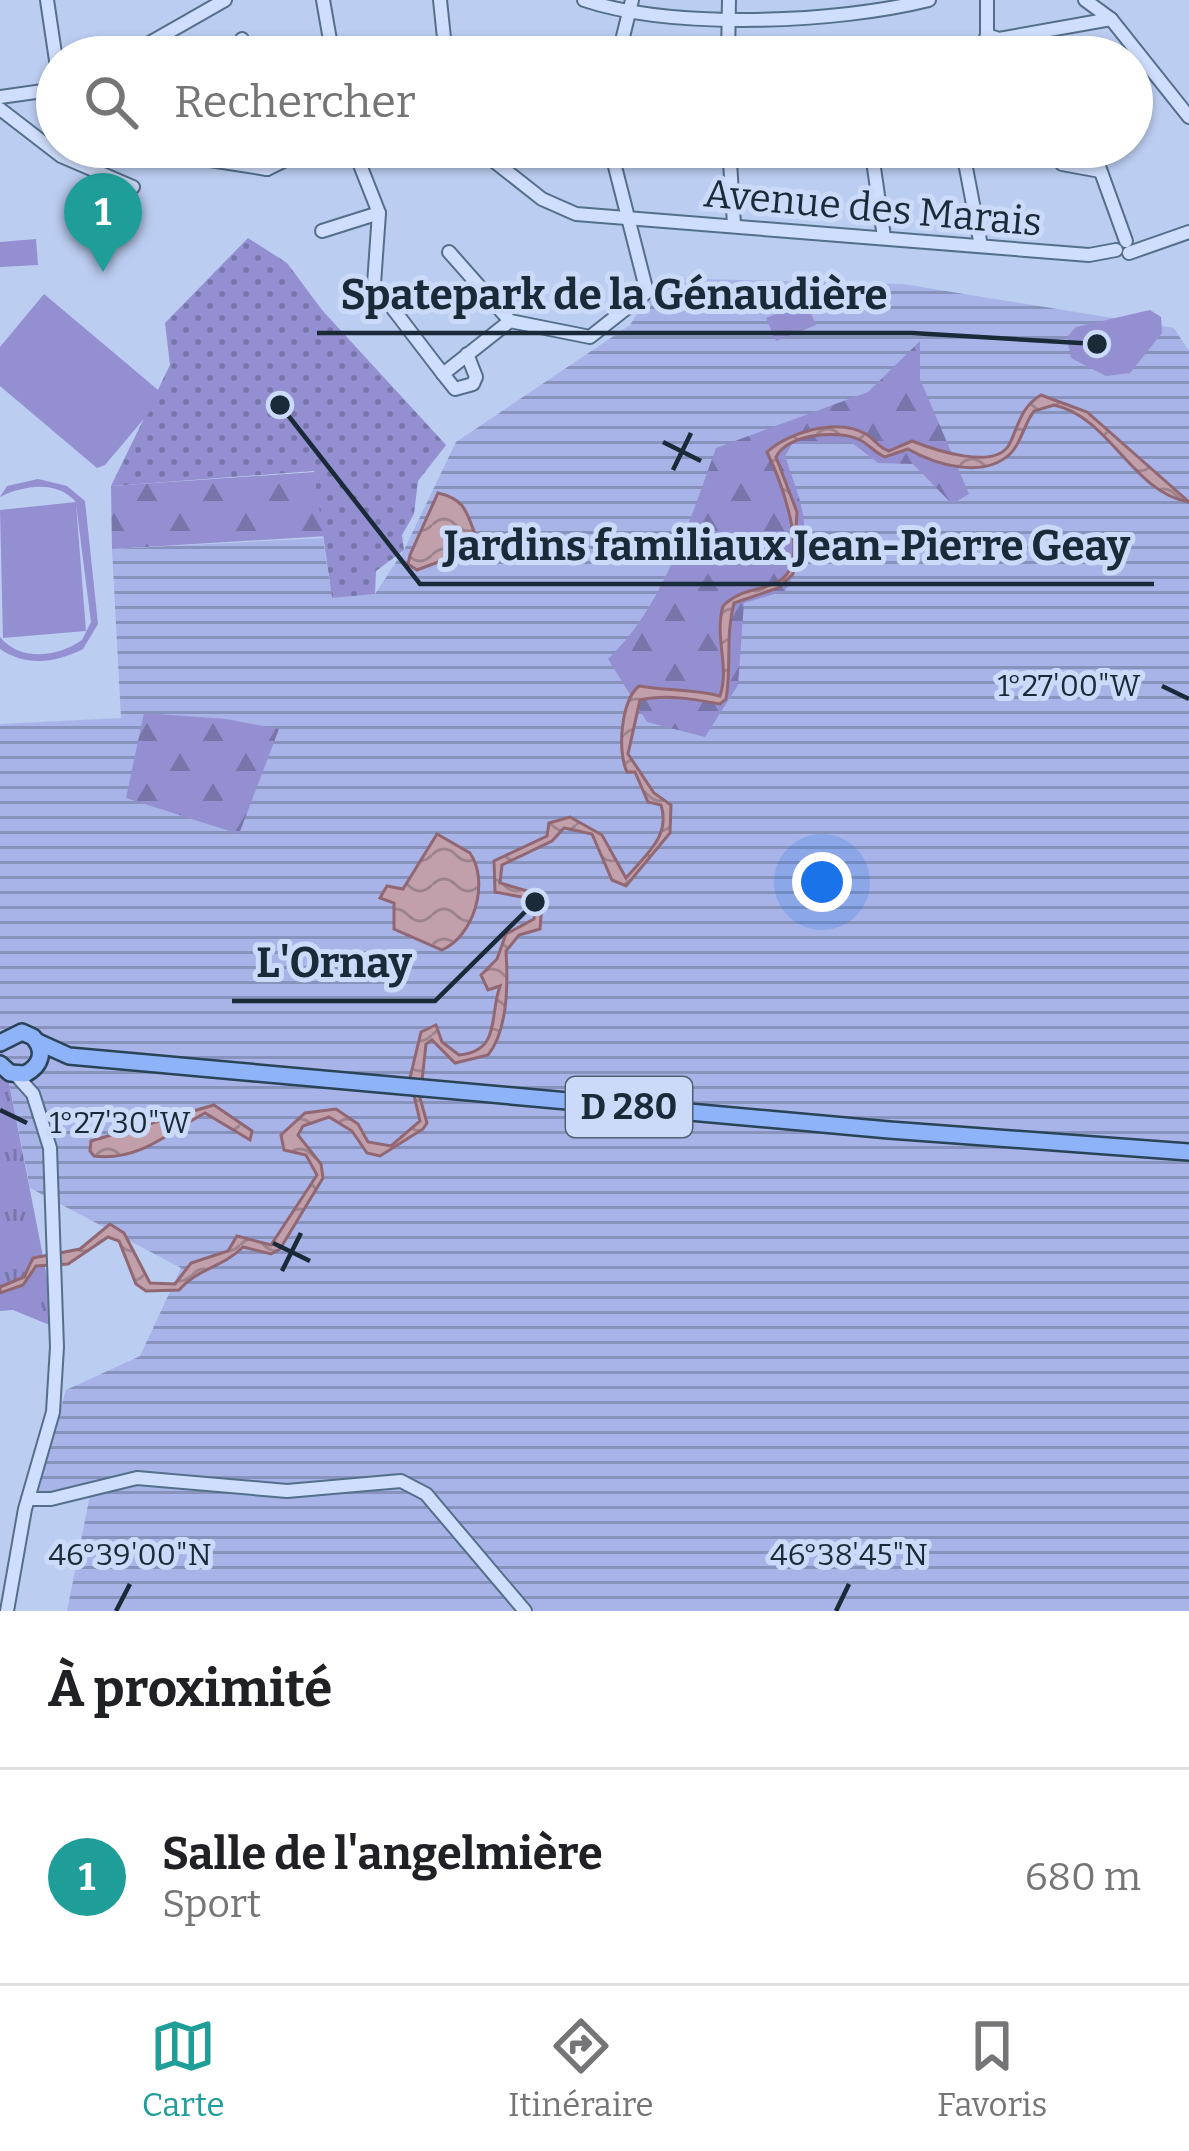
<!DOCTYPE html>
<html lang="fr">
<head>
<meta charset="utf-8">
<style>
  :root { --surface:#fff; --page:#f2f2f2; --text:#202124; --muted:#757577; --line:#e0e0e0; --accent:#1f9e99 }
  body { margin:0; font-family:Bitter,serif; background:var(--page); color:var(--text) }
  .you { position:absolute; left:822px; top:882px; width:42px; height:42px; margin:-30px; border:9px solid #fff; border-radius:50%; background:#1a73e8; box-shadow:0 0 0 18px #1a73e833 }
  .badge { display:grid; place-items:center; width:78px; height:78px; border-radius:50%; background:var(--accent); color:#fff; font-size:39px; font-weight:700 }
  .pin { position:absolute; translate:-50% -99px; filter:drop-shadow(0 3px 6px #0008) }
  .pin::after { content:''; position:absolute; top:63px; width:42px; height:36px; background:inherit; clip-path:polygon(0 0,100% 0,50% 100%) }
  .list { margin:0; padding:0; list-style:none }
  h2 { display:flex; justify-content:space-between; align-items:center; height:156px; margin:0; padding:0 48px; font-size:51px }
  h2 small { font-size:39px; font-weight:400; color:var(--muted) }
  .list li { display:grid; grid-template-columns:78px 1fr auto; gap:36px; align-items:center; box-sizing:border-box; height:216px; padding:0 48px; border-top:3px solid var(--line) }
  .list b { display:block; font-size:45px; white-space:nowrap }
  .list p { margin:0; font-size:39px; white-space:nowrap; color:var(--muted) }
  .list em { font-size:39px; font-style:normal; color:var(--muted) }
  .icon { flex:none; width:66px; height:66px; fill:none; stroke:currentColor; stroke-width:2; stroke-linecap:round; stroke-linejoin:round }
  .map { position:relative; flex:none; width:1189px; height:1611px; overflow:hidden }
  .search { position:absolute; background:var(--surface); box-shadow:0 3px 9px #0004; left:36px; right:36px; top:36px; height:132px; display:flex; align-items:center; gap:30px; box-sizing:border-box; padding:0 42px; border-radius:66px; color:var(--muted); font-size:45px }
  .sheet { height:372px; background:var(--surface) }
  nav { display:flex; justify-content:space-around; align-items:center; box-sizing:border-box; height:168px; border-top:3px solid var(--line); background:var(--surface); font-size:33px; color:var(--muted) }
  nav a { display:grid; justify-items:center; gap:6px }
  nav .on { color:var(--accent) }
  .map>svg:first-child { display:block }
  .farmland { fill:url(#farmland-rules) }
  .grass { fill:url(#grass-tufts) }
  .forest { fill:url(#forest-firs) }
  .garden { fill:url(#garden-dots) }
  .pitch { fill:#948fd0 }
  .water { fill:url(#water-waves); stroke:#906772; stroke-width:3 }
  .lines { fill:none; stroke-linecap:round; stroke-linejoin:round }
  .minor-casing { stroke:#546f8a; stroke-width:16 }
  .major-casing { stroke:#294357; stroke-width:20 }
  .minor { stroke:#cfdefc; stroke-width:12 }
  .major { stroke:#8eb3f9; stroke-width:15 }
  .ticks { fill:none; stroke:#1a2a38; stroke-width:4.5 }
  .labels { text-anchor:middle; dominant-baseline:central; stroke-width:10; stroke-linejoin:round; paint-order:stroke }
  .shield { fill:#cbdaf8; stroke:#4f5f72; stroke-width:3 }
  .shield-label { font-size:36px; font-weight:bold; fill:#1a2a38 }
  .street-label { font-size:39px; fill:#1a2a38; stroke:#cbdaf8 }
  .ticks-label { font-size:30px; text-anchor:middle; fill:#1a2a38; stroke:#cbdaf8; stroke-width:10; stroke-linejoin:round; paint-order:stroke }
  .leader { fill:none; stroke:#1a2a38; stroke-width:4.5 }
  .callout-dot { fill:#1a2a38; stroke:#cbdaf8; stroke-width:4.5 }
  .callout-label { font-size:42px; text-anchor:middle; font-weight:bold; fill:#1a2a38; stroke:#cbdaf8; stroke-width:10; stroke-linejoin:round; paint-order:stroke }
</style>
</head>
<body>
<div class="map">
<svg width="1189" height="1611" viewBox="0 0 1189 1611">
  <defs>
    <pattern id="farmland-rules" width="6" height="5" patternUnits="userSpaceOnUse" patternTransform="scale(3)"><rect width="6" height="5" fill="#a8b4e8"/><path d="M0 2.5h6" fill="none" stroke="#8893bd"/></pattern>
    <pattern id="grass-tufts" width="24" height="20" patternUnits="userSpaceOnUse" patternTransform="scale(3)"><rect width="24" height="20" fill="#948fd0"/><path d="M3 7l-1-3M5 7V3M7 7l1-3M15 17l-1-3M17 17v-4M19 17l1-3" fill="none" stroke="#7875aa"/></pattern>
    <pattern id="forest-firs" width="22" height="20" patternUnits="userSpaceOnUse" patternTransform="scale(3)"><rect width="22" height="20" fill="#948fd0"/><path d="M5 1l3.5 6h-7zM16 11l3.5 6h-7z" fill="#7875aa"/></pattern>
    <pattern id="garden-dots" width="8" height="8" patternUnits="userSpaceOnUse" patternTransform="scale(3)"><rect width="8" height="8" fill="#948fd0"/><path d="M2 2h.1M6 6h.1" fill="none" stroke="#7875aa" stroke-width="1.8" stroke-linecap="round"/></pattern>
    <pattern id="water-waves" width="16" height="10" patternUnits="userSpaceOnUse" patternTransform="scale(3)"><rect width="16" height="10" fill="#c2a0ab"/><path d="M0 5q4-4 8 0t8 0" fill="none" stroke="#9d838c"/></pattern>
  </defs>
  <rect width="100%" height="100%" fill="#bbcdf1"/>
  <path class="farmland" d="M 660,278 L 903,284 L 1174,328 L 1189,351 L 1189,1611 L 67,1611 L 90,1495 L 32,1504 L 66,1390 L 140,1356 L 181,1268 L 30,1188 L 0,1037 L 0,724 L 121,718 L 112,549 L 323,538 L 332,598 L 375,594 L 404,550 L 456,442 L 630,325 Z"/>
  <path class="grass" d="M 0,1037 L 57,1328 L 13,1310 L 0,1311 Z"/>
  <g class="forest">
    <path d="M 920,341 L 920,379 L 969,494 L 952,504 L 913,464 L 878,463 L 851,442 L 792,444 L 785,456 C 805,514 816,535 785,591 L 744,603 L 738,685 L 705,737 L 647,722 L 608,659 C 664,606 690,519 716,448 L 868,392 Z"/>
    <path d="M 315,472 L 328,536 L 112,549 L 111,486 Z"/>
    <path d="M 144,713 L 226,719 L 279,729 L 239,834 L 126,798 Z"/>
  </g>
  <path class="garden" d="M 248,238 L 287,263 L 322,310 L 446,445 L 418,481 L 414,514 L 402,535 L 404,550 L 376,571 L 375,594 L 332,598 L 314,471 L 111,486 L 170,365 L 165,323 Z"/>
  <g class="pitch">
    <path d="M 36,239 L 38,265 L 0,267 L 0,242 Z"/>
    <path d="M 44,294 L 164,395 L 105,465 L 97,468 L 0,386 L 0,347 Z"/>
    <path d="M 806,302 L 816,325 L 776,341 L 766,318 Z"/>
    <path d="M 1150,310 L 1161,317 L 1162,333 L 1130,373 L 1106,376 L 1071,358 L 1067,337 L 1076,327 Z"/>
    <path d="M 38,479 L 67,486 L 85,501 L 98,624 L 83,649 C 55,663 27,667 0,649 L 0,637 C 20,662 58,657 82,640 L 91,622 L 76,504 L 86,631 L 3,638 L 0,510 L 76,502 C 57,480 24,485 0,497 L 7,486 Z"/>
  </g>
  <g class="water">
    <path d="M 1041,395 L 1087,412 L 1189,502 C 1133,493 1110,417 1054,405 L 1034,411 C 1024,424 1021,444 1010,454 C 983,479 936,465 908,449 L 885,457 C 875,453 870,445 860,440 C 838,429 787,434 776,457 L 797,512 L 793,574 L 778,588 L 734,603 C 725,636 732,666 726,699 L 720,704 C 693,699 666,694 640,700 L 628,754 L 654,793 L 671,805 L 670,833 L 626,886 L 612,880 L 592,834 L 564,828 L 552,841 L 502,865 L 500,883 L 531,892 L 542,903 L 540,929 L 519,935 L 506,951 C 508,981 508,1030 488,1055 L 455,1063 L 432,1040 L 426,1044 L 420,1098 L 427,1123 L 423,1129 L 380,1156 L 367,1153 L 352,1131 L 329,1117 L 303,1126 L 298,1135 L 321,1164 L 323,1178 L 280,1249 L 271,1254 L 243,1247 C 222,1268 198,1268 179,1290 L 146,1291 L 136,1284 L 119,1241 L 108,1237 L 68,1264 L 36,1266 L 23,1285 L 0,1293 L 0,1287 L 24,1277 L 33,1258 L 80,1249 L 110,1224 L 124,1233 L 150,1283 L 175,1284 L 191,1263 L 228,1251 L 237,1236 L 271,1245 L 317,1175 L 306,1155 L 284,1150 L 281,1135 L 305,1113 L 336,1109 L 358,1124 L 368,1142 L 391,1146 L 420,1121 L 410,1078 L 421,1032 L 436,1025 L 442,1042 L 459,1055 C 501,1051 489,1017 500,986 L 488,990 L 481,975 L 497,959 L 506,934 L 534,919 L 536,905 L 527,898 L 495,892 L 494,861 L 547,836 L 549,823 L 570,817 L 602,835 L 626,878 C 645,855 671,837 661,805 L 648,802 L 635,772 L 627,772 C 617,751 621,701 639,686 C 668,691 692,689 720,696 C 730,666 714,638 723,606 C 744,586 764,592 782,579 C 811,557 779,477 767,452 C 787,433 837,417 866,434 C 876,440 877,447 889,451 L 912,441 C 932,449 997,472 1010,443 C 1019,424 1021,407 1041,395 Z"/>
    <path d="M 438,493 C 464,499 466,510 475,534 L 465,552 L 417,570 L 408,564 L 410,555 Z"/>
    <path d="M 437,834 L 470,853 C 490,882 474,936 442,950 L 394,929 L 394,903 L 380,898 L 387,886 L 403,889 Z"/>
    <path d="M 214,1105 L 252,1131 L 250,1140 L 205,1113 C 169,1132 139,1162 94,1156 L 90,1151 L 91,1141 Z"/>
  </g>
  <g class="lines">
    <g class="minor-casing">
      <g id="minor">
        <path d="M 47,0 L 57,67"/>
        <path d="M 323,0 L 333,57"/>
        <path d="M 440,0 L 446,57"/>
        <path d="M 584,0 C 674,30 837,23 929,0"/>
        <path d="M 987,0 L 987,35 L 999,39 L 1111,19 L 1085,0"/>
        <path d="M 1111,19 L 1189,117"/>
        <path d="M 242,39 L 246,57"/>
        <path d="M 125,57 L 225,0"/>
        <path d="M 618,57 L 632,0"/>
        <path d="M 728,57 L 729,0"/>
        <path d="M 979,57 L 987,35"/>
        <path d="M 0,97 L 57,89"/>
        <path d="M 0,109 L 61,156 L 133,187"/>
        <path d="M 164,147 L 184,156 L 267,169"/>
        <path d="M 260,147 L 267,169"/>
        <path d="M 353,147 L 379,213 L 374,284 L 443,374"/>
        <path d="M 476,147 L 542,199 L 576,214 L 1089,255 L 1116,250"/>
        <path d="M 729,147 L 734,224"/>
        <path d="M 813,147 L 814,148"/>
        <path d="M 871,147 L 884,237"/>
        <path d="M 962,147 L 981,246"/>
        <path d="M 1053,147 L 1062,164 L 1100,171"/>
        <path d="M 1092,147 L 1126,241"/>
        <path d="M 611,148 L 644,147"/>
        <path d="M 267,169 L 312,147"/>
        <path d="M 322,231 L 379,213"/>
        <path d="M 449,252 L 510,321"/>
        <path d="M 1129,253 L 1189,232"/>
        <path d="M 467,354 L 476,377 L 473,384 L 455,389 L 443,374 L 510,321 L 590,337 L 647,292 L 610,147"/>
        <path d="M 28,1499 L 51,1499 L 137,1478 L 287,1491 L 401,1481 L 426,1494 L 525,1611"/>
        <path d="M 7,1611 L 25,1509 L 53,1412 L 57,1347 L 50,1148 L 33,1094 L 16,1075"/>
      </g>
    </g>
    <g class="major-casing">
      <g id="major">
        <path d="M 38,1042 L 69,1056 L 889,1130 L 1189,1152"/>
        <path d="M 0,1043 L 22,1032 L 33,1037 C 46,1051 41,1066 25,1074 L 10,1073 L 0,1064"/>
      </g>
    </g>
    <use href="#minor" class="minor"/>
    <use href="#major" class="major"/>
  </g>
  <path class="ticks" d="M 663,442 L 701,461M 673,470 L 691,433M 1162,686 L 1189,699M 0,1110 L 27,1123M 273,1243 L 310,1261M 282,1271 L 301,1233M 116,1611 L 130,1584M 836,1611 L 849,1584"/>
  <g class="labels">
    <rect class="shield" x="566" y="1077" width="126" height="60" rx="9"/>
    <g class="shield-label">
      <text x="629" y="1107">D 280</text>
    </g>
    <g class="street-label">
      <text transform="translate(873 208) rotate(5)">Avenue des Marais</text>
    </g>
  </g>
  <g class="ticks-label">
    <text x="1069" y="696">1°27'00"W</text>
    <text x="120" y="1133">1°27'30"W</text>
    <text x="130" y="1565">46°39'00"N</text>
    <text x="849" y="1565">46°38'45"N</text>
  </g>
  <path class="leader" d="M1097 344L912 333H317M280 405L420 584H1154M535 902L435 1001H232"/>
  <g class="callout-dot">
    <circle cx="1097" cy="344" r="12"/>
    <circle cx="280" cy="405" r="12"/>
    <circle cx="535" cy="902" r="12"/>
  </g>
  <g class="callout-label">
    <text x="614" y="309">Spatepark de la Génaudière</text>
    <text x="787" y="560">Jardins familiaux Jean-Pierre Geay</text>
    <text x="334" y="977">L'Ornay</text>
  </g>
</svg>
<div class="you"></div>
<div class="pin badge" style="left:103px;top:272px">1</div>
<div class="search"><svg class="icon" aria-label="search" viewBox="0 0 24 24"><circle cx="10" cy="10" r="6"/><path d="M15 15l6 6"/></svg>Rechercher</div>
</div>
<section class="sheet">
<h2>À proximité<small></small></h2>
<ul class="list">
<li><span class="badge">1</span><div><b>Salle de l'angelmière</b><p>Sport</p></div><em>680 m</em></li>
</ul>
</section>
<nav>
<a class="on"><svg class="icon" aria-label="map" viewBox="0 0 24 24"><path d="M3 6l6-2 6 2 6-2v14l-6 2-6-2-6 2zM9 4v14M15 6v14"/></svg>Carte</a>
<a><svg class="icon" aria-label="directions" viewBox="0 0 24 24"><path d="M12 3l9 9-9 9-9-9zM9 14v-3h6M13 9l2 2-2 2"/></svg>Itinéraire</a>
<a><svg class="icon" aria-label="saved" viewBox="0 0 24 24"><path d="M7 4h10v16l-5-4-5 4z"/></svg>Favoris</a>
</nav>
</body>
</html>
